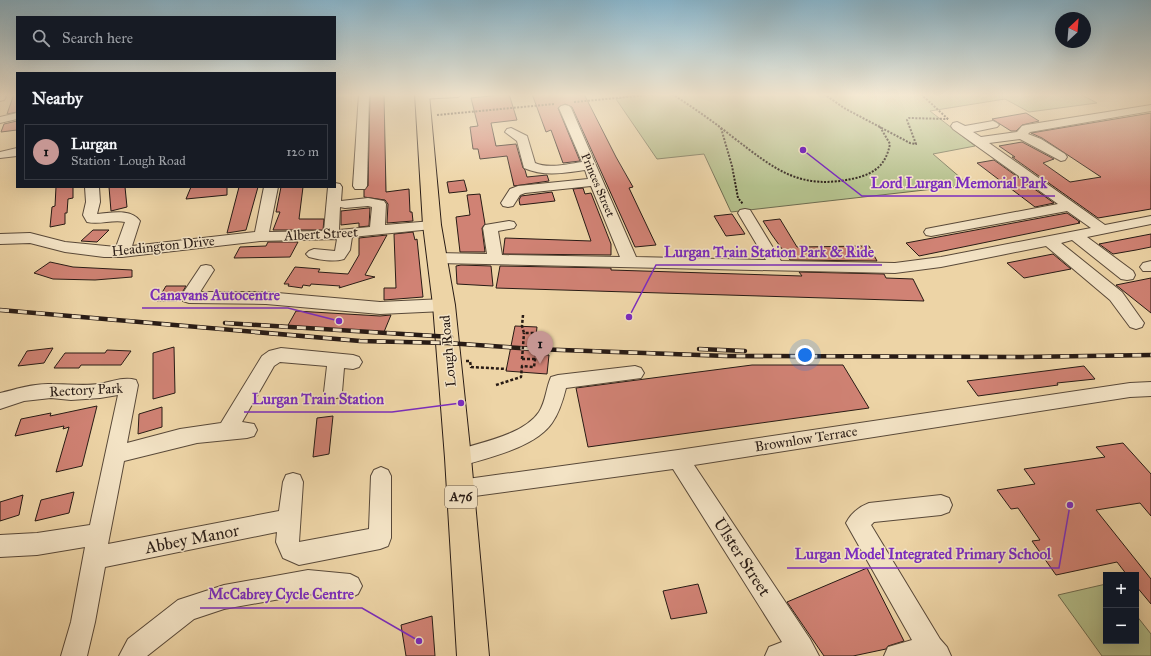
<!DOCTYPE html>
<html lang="en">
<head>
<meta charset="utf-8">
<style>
  :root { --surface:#171b24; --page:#20242c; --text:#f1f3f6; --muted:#9ea1a6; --line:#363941; --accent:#c59692 }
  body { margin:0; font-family:"IM FELL Great Primer",serif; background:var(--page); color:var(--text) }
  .controls { position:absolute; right:12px; bottom:12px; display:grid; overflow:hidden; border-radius:0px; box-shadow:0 4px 16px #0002 }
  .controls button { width:36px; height:36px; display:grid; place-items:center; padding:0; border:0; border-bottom:1px solid var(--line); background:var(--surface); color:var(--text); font:20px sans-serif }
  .compass { position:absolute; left:1055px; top:12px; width:36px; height:36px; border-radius:50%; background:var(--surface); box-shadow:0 4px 16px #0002; rotate:26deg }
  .you { position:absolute; left:805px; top:355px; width:14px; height:14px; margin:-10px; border:3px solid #fff; border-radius:50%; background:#1a73e8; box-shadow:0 0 0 6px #1a73e833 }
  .badge { display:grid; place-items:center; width:26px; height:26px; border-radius:50%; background:var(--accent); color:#111; font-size:13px; font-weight:700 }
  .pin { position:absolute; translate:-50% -33px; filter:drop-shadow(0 1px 2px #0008) }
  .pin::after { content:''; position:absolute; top:21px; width:14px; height:12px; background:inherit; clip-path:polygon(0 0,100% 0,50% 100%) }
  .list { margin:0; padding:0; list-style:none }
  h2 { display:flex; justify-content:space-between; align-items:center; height:52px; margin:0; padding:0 16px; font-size:17px }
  h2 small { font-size:13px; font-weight:400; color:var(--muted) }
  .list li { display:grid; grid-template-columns:26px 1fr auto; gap:12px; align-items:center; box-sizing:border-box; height:56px; margin:0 8px 8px; padding:0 8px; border:1px solid var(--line); border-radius:0px }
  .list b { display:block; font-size:15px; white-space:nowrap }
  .list p { margin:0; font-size:13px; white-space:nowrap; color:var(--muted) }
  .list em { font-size:13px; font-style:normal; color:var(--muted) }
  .icon { flex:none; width:22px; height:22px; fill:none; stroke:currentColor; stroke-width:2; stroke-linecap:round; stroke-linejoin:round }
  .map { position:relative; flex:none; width:1151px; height:656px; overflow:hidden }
  .search { position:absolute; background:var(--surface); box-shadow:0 4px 16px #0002; left:16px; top:16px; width:320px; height:44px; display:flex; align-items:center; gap:10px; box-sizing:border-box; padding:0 14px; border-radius:0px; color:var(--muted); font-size:15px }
  .panel { position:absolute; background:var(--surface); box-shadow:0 4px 16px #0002; left:16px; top:72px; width:320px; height:116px; border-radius:0px }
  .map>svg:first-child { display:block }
  .green { fill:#b3be8a; stroke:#6e6c50 }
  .building { fill:#d08274; stroke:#281b15 }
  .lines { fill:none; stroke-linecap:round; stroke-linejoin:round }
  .minor-casing { stroke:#594939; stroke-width:2 }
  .major-casing { stroke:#281b15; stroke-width:2 }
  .path-far1 { stroke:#281b15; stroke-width:2; stroke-dasharray:2 1.5; stroke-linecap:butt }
  .path { stroke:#281b15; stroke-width:2.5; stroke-dasharray:3 2; stroke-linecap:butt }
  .minor { fill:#f3e3c5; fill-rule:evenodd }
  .major { fill:#edd4a6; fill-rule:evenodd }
  .rail-casing { stroke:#281b15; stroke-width:4.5 }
  .rail { stroke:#f3e3c5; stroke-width:3; stroke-dasharray:9; stroke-linecap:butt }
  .path-bridge { stroke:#281b15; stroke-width:2.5; stroke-dasharray:3 2; stroke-linecap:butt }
  .labels { text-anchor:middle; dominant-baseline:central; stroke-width:3; stroke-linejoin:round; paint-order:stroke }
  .far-street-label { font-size:12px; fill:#281b15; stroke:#f3e3c5 }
  .shield { fill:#f3e3c5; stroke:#65574a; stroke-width:1 }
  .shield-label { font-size:13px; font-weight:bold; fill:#281b15 }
  .street-label { font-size:14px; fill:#281b15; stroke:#f3e3c5 }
  .near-street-label { font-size:17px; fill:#281b15; stroke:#f3e3c5 }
  .leader { fill:none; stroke:#7b2cbf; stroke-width:1.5 }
  .callout-dot { fill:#7b2cbf; stroke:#f3e3c5; stroke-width:1.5 }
  .callout-label { font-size:15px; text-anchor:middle; font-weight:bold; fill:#7b2cbf; stroke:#f3e3c5; stroke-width:3; stroke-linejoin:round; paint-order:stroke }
</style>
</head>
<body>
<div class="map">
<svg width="1151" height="656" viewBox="0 0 1151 656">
  <rect width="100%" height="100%" fill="#edd4a6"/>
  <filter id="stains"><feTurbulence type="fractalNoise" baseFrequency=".005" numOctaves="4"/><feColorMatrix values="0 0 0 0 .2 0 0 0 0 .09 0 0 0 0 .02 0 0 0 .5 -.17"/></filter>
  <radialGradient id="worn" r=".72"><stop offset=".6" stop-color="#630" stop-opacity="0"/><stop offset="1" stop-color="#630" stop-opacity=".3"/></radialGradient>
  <g class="green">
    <path d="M 637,94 L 1080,94 L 1097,103 L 1029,112 L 1005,99 L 930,111 L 975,146 L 933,154 L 969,185 L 731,212 L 704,154 L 657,159 L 616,99 Z"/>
    <path d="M 1106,584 L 1106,641 L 1136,641 L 1136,615 L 1151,634 L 1151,656 L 1102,656 L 1058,595 Z"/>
  </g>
  <g class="building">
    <path d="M 14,94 L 17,94 L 17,112 L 7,114 Z"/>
    <path d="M 370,94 L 384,94 L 386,192 L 409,189 L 410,212 L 412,212 L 413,221 L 387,223 L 388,204 L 385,200 L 364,197 L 364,190 L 368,186 Z"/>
    <path d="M 509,94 L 517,120 L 491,123 L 496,146 L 516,144 L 523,168 L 525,170 L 527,177 L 547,175 L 549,181 L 514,186 L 507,156 L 480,159 L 478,149 L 473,149 L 470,127 L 478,126 L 471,98 Z"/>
    <path d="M 532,94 L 584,94 L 616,157 L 633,187 L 629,188 L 656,245 L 635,247 L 572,107 L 565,104 L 558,108 L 580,161 L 563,163 L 551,130 L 546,132 Z"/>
    <path d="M 1026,113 L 1039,121 L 1022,125 L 1016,131 L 1011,131 L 992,119 Z"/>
    <path d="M 1151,113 L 1151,209 L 1098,218 L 1012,157 L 1015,157 L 999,146 L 1022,142 L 1054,159 L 1043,163 L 1070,182 L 1101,177 L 1042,138 L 1031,133 Z"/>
    <path d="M 17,121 L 17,130 L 1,132 L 4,124 Z"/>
    <path d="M 994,160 L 1054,203 L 1035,207 L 977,163 Z"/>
    <path d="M 464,180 L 467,191 L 449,193 L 447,182 Z"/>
    <path d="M 56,187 L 73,187 L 73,198 L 68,199 L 67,213 L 65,213 L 65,224 L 50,227 L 52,207 L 55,206 Z"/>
    <path d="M 109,187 L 125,187 L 127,207 L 111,211 Z"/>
    <path d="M 191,187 L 227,187 L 227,195 L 186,199 Z"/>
    <path d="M 239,187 L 258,187 L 246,230 L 227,233 Z"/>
    <path d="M 281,187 L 303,187 L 299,219 L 324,219 L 323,230 L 273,230 L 280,212 L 276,212 Z"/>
    <path d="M 583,188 L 585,194 L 591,193 L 611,244 L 611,255 L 503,254 L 505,238 L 591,241 L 573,189 Z"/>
    <path d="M 552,192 L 555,201 L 520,205 L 519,200 L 521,196 Z"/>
    <path d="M 480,194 L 485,224 L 482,228 L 485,252 L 460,252 L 456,217 L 470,215 L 467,195 Z"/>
    <path d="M 368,208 L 370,208 L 369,226 L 359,227 L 359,223 L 341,225 L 341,211 Z"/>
    <path d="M 1067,213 L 1080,222 L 1078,222 L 1080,223 L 919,256 L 906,243 Z"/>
    <path d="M 732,214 L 745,234 L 726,236 L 714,216 Z"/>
    <path d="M 780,219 L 797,247 L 869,246 L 877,261 L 790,260 L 772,235 L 763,221 Z"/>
    <path d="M 93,230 L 109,230 L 97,242 L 81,241 Z"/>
    <path d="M 413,232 L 415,240 L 417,239 L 423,297 L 384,300 L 384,288 L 396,288 L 394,234 Z"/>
    <path d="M 1151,234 L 1151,247 L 1136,250 L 1113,254 L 1099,244 Z"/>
    <path d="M 387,235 L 365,275 L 375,277 L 339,288 L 340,286 L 311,284 L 310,286 L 303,285 L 302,288 L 288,286 L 289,284 L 284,284 L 295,267 L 320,269 L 318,272 L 348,274 L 359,255 L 359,238 Z"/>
    <path d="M 268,242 L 298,242 L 290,257 L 234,258 L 240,247 L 266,246 Z"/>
    <path d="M 1053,254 L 1071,269 L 1024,278 L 1007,263 Z"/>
    <path d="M 50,262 L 73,267 L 132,270 L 132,277 L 95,280 L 53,279 L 34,273 Z"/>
    <path d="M 461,265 L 491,266 L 493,286 L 457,284 L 456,266 Z"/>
    <path d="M 500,266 L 611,268 L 611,270 L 802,276 L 799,272 L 884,274 L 886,278 L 913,279 L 924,301 L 496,288 Z"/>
    <path d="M 1151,278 L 1151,313 L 1116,285 Z"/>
    <path d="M 166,286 L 186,286 L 177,301 L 157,301 Z"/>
    <path d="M 296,311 L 380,316 L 391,315 L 384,332 L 287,327 Z"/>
    <path d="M 515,326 L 537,327 L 534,355 L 549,355 L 547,374 L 506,371 Z"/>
    <path d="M 174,347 L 175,393 L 153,399 L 153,353 Z"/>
    <path d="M 53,348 L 44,363 L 18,366 L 27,351 Z"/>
    <path d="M 107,350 L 131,351 L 121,365 L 81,365 L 79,368 L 54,368 L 65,353 L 105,353 Z"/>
    <path d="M 752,365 L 843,365 L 869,408 L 588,447 L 576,388 Z"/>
    <path d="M 1084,366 L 1095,379 L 1057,383 L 1058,385 L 978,396 L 967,381 Z"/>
    <path d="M 97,406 L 82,466 L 56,472 L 69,427 L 63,429 L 64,426 L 15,436 L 21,419 L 51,413 L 50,416 Z"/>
    <path d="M 162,407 L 162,427 L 138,434 L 139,414 Z"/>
    <path d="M 333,416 L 329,454 L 313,457 L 317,418 Z"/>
    <path d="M 1123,443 L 1151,474 L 1151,516 L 1140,503 L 1096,510 L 1151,579 L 1151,604 L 1136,586 L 1136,575 L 1127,575 L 1117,562 L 1056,575 L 1032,541 L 1040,540 L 1018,508 L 1011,509 L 997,490 L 1035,484 L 1024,469 L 1105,457 L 1096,447 Z"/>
    <path d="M 74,492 L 69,513 L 35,521 L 41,500 Z"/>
    <path d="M 23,495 L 19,515 L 0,521 L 0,502 Z"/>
    <path d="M 867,568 L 904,641 L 888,646 L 886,649 L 853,656 L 824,656 L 787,602 Z"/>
    <path d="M 698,584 L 707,613 L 671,619 L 663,591 Z"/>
    <path d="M 432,616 L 435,656 L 406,656 L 401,625 Z"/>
  </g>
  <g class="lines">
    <g class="minor-casing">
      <g id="minor">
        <path d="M 0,94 L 4,95 L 6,97 L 4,100 L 0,101 Z"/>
        <path d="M 359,94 L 369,94 L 367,186 L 365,189 L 355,189 L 353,186 Z"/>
        <path d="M 423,94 L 463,94 L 458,97 L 419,99 L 417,97 Z"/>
        <path d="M 565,105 L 569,106 L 571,108 L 636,257 L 766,260 L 738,213 L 740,210 L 745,209 L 750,210 L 781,261 L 895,263 L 941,257 L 1091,228 L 1067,211 L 931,236 L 926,235 L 924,232 L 926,229 L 931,228 L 1058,204 L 953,129 L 951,126 L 953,123 L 957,122 L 965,126 L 993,121 L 997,123 L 999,125 L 997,127 L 973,132 L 981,137 L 1017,132 L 1022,126 L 1026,125 L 1151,105 L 1151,111 L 1030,132 L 1028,134 L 1041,139 L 1065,154 L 1067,157 L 1065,160 L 1061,161 L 1020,139 L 989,143 L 1105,225 L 1151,216 L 1151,224 L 1087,237 L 1133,271 L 1135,275 L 1133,279 L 1127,280 L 1121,279 L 1072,240 L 1061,243 L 1122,292 L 1144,323 L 1142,327 L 1136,329 L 1130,327 L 1110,300 L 1046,246 L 941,267 L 895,273 L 436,263 L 431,261 L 428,258 L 431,255 L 436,253 L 487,254 L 483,228 L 485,225 L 509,221 L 514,222 L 516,225 L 514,228 L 498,231 L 502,255 L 620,257 L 591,186 L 525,193 L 520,195 L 513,206 L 508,207 L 503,206 L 501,203 L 510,189 L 518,186 L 588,179 L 585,170 C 564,173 544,177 524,168 L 517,141 L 505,132 L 507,129 L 511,128 L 527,136 L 535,163 C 548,169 567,164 582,162 L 559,108 L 561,106 Z"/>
        <path d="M 17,113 L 17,119 L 0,123 L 0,117 Z"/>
        <path d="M 17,148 L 17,156 L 0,158 L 0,152 Z"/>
        <path d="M 335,183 L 340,184 L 342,187 L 341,201 L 368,198 L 384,201 L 386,204 L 385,225 L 432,221 L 437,222 L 439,225 L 437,228 L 432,229 L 352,237 L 350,250 L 344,259 C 334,262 319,260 309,257 L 306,254 L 309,251 L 314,249 L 335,251 L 337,239 L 260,241 L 122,257 L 104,257 L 65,252 L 30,243 L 0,244 L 0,234 L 30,233 L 65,242 L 116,247 L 125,222 C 113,219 100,225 87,222 L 83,215 L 86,202 L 85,187 L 99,187 L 100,202 L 97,214 C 110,213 131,208 140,221 L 132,246 L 255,232 L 264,187 L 278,187 L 269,232 L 324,231 L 328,187 L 335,187 ZM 368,206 L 372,207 L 370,227 L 339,230 L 340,207 L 345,208 Z"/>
        <path d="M 1151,261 L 1151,271 L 1143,271 L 1140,267 L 1143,263 Z"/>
        <path d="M 206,265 L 211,266 L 214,270 L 200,292 L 266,292 L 380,302 L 444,299 L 450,301 L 452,305 L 450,309 L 444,311 L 380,314 L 266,304 L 189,303 L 183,301 L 181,297 L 183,293 L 201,266 Z"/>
        <path d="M 281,348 L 353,355 L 359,357 L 362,362 L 359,367 L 353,369 L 344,368 L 342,392 L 340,397 L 333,399 L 326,397 L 324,392 L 327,366 L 280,362 L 274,366 L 242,422 L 254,424 L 257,430 L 254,436 L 247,438 L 197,443 L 124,461 L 108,544 L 279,511 L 283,482 L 286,475 L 293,473 L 300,475 L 303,482 L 299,542 L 369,529 L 371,476 L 374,470 L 381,467 L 388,470 L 391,476 L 391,538 L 388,546 L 380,549 L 299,565 L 283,558 L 276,542 L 277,532 L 105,567 L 95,622 L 87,656 L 61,656 L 71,622 L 85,547 L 37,555 L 0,557 L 0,535 L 37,533 L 90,525 L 118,395 L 100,398 L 71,400 L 51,398 L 24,401 L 0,409 L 0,393 C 17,389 34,383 52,384 C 68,384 83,386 99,384 C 111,382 124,376 136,380 L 138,385 L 127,443 L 180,429 L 221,423 L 262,356 L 269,351 Z"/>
        <path d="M 635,366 L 641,368 L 644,373 L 641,378 L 566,388 C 563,400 559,413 552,423 C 535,448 486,458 458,467 L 451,464 L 448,458 L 451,452 C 476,443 523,436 539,412 C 546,401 546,388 551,377 L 558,375 Z"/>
        <path d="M 1151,382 L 1151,396 L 1130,397 L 694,465 L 810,639 L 819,656 L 765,656 L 769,647 L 782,642 L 673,469 L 460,498 L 453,496 L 449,489 L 453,482 L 460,480 L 678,450 L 1130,383 Z"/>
        <path d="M 941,495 L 949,498 L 952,505 L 949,512 L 941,515 L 874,522 L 871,525 L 940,639 L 947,647 L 951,656 L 884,656 L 888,647 L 912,640 L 846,523 C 851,513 859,507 869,503 Z"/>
        <path d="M 308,570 L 350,574 L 358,578 L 362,586 L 358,594 L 350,598 L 308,594 L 224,609 L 194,619 L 147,656 L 119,656 L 128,639 L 178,600 L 224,585 Z"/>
      </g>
    </g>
    <g class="major-casing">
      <path id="major" d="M 415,94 L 429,94 L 441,225 L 455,305 L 471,458 L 489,656 L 457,656 L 445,458 L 433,305 L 423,225 Z"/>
    </g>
    <g class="path-far1">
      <path d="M 672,94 C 694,108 714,122 734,138 C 776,170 800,191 856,178 C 876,173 886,164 890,144 L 879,125"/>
      <path d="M 824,94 L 844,108 L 910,143 L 916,144 L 907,120 L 909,118 L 948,119"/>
      <path d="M 921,94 L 949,120"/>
      <path d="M 574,102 L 658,94"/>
      <path d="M 437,115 L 554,104"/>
      <path d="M 721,128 L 732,166 L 738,198 L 743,204"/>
    </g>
    <g class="path">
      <path d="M 523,315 L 522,326 L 524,333 L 534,333 L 536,335"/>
      <path d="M 522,359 L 535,359"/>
      <path d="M 466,361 L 470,361 L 471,367 L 507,369"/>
      <path d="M 496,385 L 521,377 L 522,366 L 534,367 L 536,353"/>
    </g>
    <use href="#minor" class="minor"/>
    <use href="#major" class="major"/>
    <g class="rail-casing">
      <g id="rail">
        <path d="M 0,310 L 360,341 L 447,343 L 534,349 L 727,356 L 1023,357 L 1151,355"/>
        <path d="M 225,323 L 451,337"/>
        <path d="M 699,349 L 745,351"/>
      </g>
    </g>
    <use href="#rail" class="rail"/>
    <path class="path-bridge" d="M 522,359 L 524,333"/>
  </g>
  <linearGradient id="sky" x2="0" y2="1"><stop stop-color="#89b6cd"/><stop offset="0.51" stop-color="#f7ecd7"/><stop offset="1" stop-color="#f7ecd7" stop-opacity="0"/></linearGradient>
  <rect width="1151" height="186" fill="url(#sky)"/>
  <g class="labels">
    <g class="far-street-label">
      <text transform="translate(598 185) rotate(67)">Princes Street</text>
    </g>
    <rect class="shield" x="445" y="486" width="32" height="22" rx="3"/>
    <g class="shield-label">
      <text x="461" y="497">A76</text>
    </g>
    <g class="street-label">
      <text transform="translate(321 234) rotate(-3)">Albert Street</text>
      <text transform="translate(163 246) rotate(-6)">Headington Drive</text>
      <text transform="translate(448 351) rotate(-95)">Lough Road</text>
      <text transform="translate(86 390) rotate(-3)">Rectory Park</text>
      <text transform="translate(806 439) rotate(-9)">Brownlow Terrace</text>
    </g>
    <g class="near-street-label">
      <text transform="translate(192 539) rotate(-11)">Abbey Manor</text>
      <text transform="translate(742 557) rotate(57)">Ulster Street</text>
    </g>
  </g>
  <path class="leader" d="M803 150L862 196H1055M629 317L656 265H882M339 321L288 308H142M461 403L392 412H244M1070 505L1059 568H787M419 641L362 608H200"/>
  <g class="callout-dot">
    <circle cx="803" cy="150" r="4"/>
    <circle cx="629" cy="317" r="4"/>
    <circle cx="339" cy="321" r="4"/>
    <circle cx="461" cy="403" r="4"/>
    <circle cx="1070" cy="505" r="4"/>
    <circle cx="419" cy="641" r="4"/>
  </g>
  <g class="callout-label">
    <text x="959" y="188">Lord Lurgan Memorial Park</text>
    <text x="769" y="257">Lurgan Train Station Park &amp; Ride</text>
    <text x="215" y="300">Canavans Autocentre</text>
    <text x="318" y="404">Lurgan Train Station</text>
    <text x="923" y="559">Lurgan Model Integrated Primary School</text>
    <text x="281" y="599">McCabrey Cycle Centre</text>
  </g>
  <rect width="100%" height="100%" filter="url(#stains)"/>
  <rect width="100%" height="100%" fill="url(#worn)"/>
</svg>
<div class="controls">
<button>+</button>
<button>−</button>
</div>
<svg class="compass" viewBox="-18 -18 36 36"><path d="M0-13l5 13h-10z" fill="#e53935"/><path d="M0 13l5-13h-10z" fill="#9ea1a6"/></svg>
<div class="you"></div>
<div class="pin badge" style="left:540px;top:364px">1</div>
<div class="search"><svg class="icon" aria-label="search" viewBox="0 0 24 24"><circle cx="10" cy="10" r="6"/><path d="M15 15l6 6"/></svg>Search here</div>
<section class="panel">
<h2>Nearby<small></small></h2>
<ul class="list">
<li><span class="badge">1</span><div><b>Lurgan</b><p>Station · Lough Road</p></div><em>120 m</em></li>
</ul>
</section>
</div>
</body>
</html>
